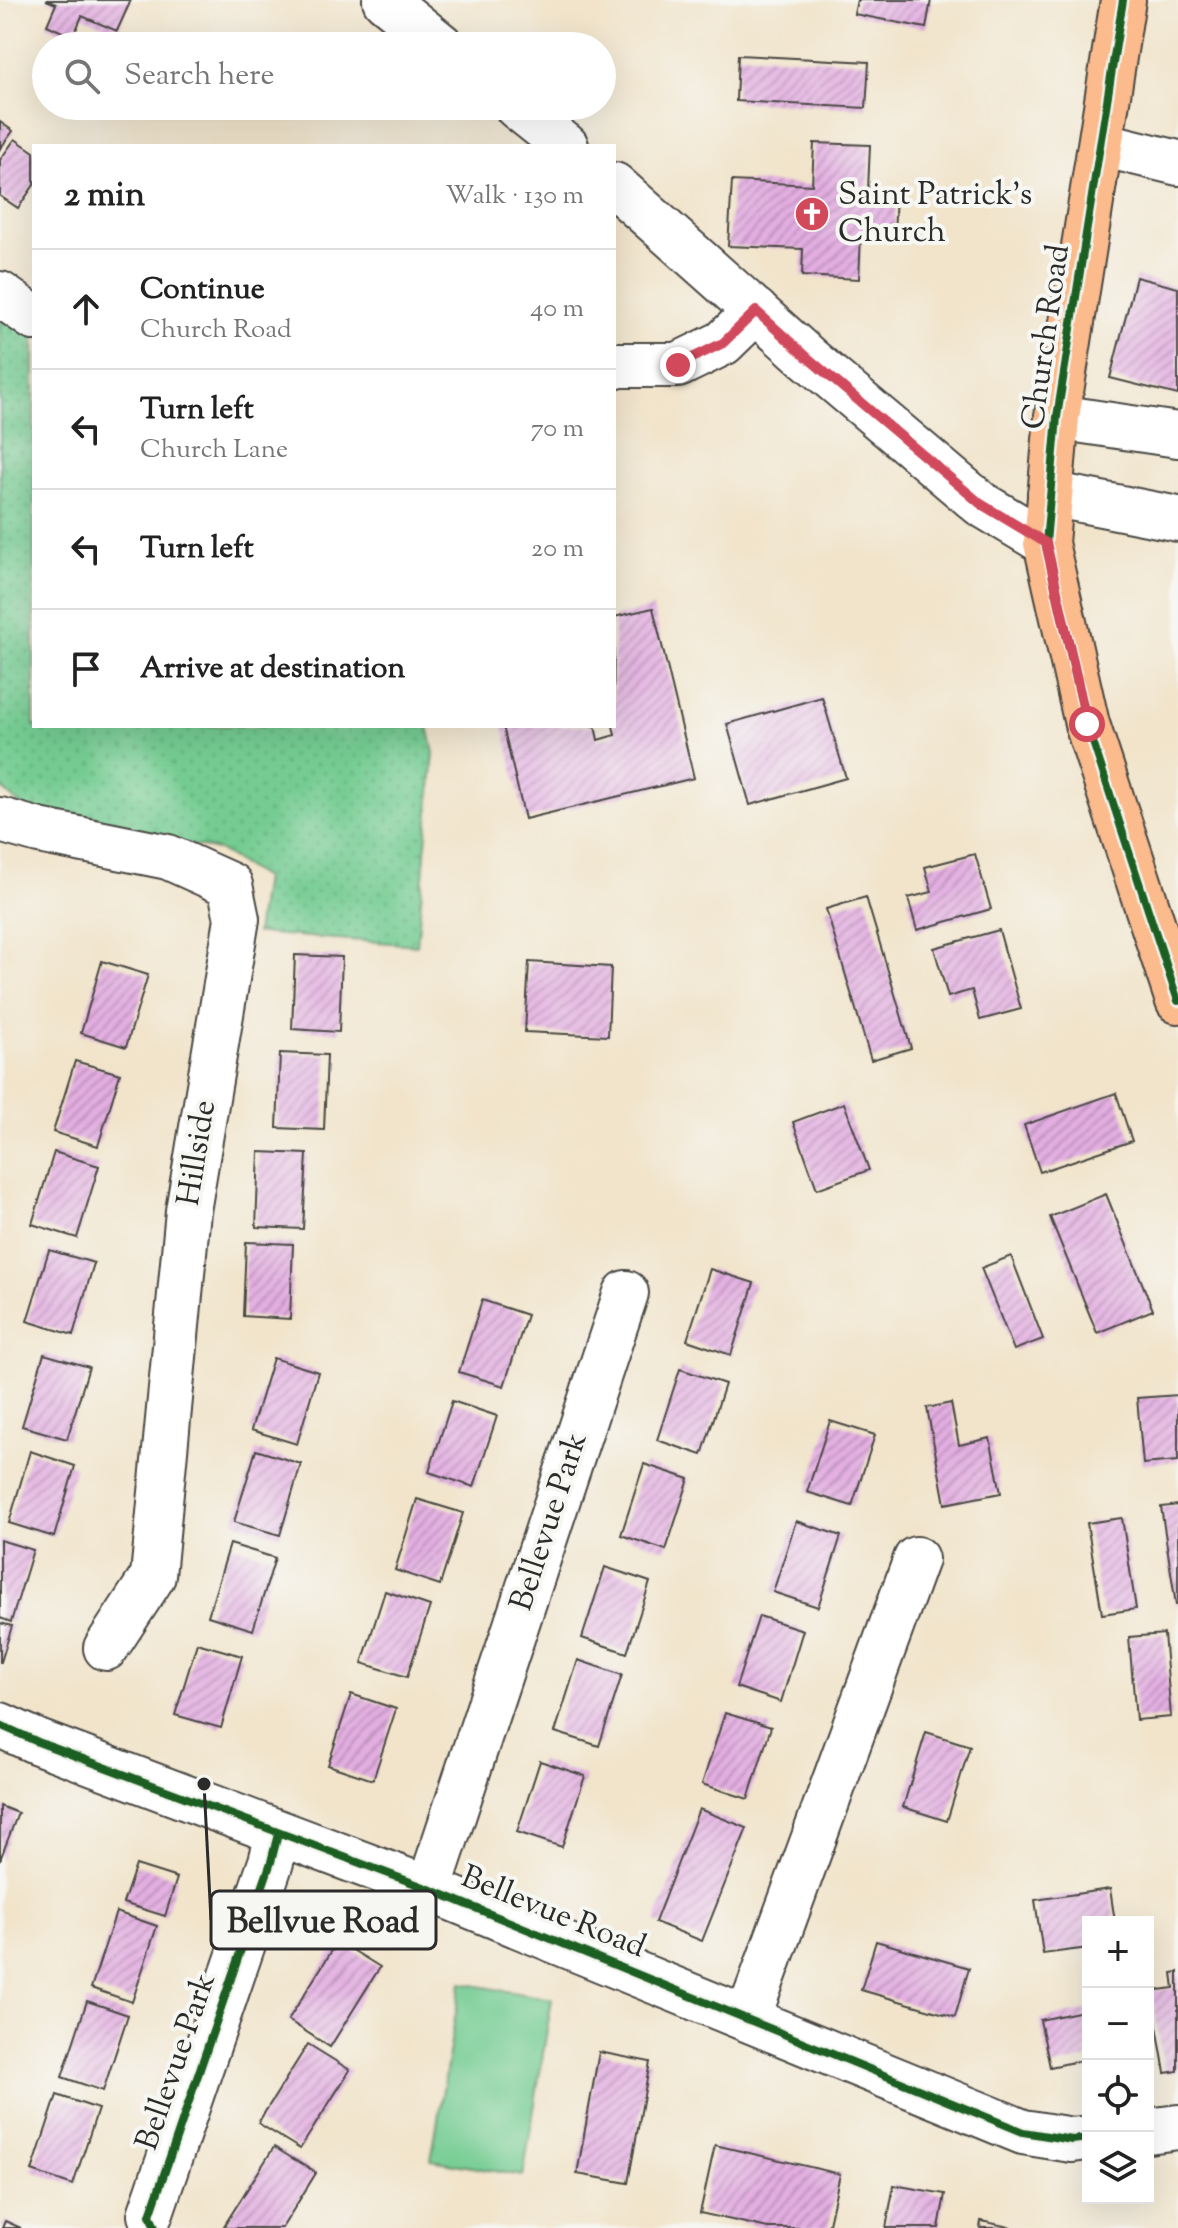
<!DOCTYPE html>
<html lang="en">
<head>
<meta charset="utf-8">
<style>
  :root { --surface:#fff; --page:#f2f2f2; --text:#222; --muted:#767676; --line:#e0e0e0 }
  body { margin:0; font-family:"Sorts Mill Goudy",serif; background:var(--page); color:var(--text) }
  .controls { position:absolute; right:24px; bottom:24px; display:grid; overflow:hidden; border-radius:0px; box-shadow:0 8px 32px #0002 }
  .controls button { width:72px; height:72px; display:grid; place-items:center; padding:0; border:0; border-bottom:2px solid var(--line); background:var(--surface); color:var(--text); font:40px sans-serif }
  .stop { position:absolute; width:24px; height:24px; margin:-18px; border:6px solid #d1495b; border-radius:50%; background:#fff }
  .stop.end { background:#d1495b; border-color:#fff; box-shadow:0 2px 8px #0008 }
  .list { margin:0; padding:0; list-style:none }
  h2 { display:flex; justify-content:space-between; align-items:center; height:104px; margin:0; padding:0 32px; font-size:34px }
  h2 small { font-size:26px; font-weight:400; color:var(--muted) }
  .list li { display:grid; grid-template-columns:52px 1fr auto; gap:24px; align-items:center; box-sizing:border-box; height:120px; padding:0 32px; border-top:2px solid var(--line) }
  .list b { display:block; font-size:30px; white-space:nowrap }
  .list p { margin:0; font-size:26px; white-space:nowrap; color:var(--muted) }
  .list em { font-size:26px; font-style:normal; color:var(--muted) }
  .icon { flex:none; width:44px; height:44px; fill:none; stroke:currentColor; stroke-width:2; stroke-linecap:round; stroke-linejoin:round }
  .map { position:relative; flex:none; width:1178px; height:2228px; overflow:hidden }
  .search { position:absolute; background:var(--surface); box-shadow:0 8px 32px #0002; left:32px; top:32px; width:584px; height:88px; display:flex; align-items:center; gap:20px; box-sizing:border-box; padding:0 28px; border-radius:44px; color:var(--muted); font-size:30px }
  .panel { position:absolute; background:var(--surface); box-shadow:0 8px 32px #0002; left:32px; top:144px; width:584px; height:584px; border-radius:0px }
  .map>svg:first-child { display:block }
  .grass { fill:url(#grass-dots); stroke:#507c5e; stroke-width:2 }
  .pitch { fill:#75cc92; stroke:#507c5e; stroke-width:2 }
  .building { fill:url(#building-hatch) }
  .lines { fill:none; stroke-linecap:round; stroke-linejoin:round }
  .minor-casing { stroke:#494743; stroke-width:48 }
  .major-casing { stroke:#494743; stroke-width:48 }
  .minor { stroke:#fff; stroke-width:44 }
  .major { stroke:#fbbb8c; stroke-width:44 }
  .cycleway-casing { stroke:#f6f6f2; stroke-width:13 }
  .cycleway { stroke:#1b5e20; stroke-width:8 }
  .route { stroke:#d1495b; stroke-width:10 }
  .labels { text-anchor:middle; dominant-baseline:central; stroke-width:8; stroke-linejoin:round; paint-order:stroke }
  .poi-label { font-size:32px; fill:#2b2b2b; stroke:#f6f6f2; text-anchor:start }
  .street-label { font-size:32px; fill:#2b2b2b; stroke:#f6f6f2 }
  .leader { fill:none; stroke:#2b2b2b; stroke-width:3 }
  .callout-dot { fill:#2b2b2b; stroke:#f6f6f2; stroke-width:3 }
  .callout { fill:#f6f6f2; stroke:#2b2b2b; stroke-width:3 }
  .callout-label { font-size:34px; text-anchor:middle; font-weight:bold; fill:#2b2b2b }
</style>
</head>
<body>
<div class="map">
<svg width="1178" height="2228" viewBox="0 0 1178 2228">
  <defs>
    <pattern id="grass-dots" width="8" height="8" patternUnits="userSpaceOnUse" patternTransform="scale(2)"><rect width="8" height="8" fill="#75cc92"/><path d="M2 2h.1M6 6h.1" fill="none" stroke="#65af7e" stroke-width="1.8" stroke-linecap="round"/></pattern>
    <pattern id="building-hatch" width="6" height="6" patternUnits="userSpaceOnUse" patternTransform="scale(2)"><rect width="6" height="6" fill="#e3aee1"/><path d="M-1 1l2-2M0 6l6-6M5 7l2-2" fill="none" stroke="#b88eb7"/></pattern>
  </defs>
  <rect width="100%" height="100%" fill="#f6f6f2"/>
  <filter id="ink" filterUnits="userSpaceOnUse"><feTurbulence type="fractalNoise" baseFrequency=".0125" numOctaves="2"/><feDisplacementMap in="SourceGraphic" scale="16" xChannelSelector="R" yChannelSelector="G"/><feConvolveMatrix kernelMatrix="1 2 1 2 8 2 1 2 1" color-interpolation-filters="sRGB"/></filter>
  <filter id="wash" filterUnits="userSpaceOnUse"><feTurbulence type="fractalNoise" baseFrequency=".006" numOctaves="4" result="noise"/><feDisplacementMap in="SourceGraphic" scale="32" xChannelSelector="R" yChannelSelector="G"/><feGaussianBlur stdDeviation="1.8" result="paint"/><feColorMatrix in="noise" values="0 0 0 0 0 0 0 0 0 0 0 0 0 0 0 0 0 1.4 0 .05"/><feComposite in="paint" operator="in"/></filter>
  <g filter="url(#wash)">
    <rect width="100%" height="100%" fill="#f1e4cb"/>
    <path class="grass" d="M 0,310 L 34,335 L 34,726 L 428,726 L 434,753 L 417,945 L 256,933 L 264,878 L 218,850 L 114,831 L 25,809 L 0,787 Z"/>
    <path class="pitch" d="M 461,1983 L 552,1999 L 523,2176 L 431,2160 Z"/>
    <g id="blocks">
      <g class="building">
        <path d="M 46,0 L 131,0 L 117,31 L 82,16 L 73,37 L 47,25 L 56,4 Z"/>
        <path d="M 857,0 L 931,0 L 926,28 L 854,14 Z"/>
        <path d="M 738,55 L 869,62 L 866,108 L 736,101 Z"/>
        <path d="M 0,122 L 13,131 L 0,149 Z"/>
        <path d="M 15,139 L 34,152 L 34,185 L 18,208 L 0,196 L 0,160 Z"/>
        <path d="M 814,143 L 870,145 L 868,190 L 896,192 L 894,238 L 861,236 L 859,279 L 802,276 L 803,249 L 728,246 L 732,181 L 812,185 Z"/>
        <path d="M 1136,277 L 1178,288 L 1178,395 L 1110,378 Z"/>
        <path d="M 653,608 L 694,778 L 525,819 L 503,726 L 595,726 L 598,740 L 615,735 L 613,726 L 614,617 Z"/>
        <path d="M 822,697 L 846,778 L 750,805 L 727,724 Z"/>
        <path d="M 975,854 L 991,909 L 917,930 L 908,898 L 932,892 L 925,867 Z"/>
        <path d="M 866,897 L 911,1048 L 871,1060 L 826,909 Z"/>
        <path d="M 999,930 L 1021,1009 L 980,1020 L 972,990 L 948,997 L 934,948 Z"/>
        <path d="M 295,955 L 342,957 L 339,1032 L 292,1029 Z"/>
        <path d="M 102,961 L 148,975 L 126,1047 L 81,1033 Z"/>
        <path d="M 529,962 L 611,967 L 608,1036 L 525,1032 Z"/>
        <path d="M 280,1053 L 327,1055 L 324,1130 L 277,1128 Z"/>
        <path d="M 75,1061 L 120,1074 L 98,1146 L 53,1132 Z"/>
        <path d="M 1116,1093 L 1132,1141 L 1040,1172 L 1024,1125 Z"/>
        <path d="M 844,1103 L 869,1170 L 817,1189 L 793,1122 Z"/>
        <path d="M 54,1152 L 99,1166 L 77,1238 L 32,1224 Z"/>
        <path d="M 259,1152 L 307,1154 L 303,1229 L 256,1227 Z"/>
        <path d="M 1106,1194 L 1153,1310 L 1097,1333 L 1050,1217 Z"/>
        <path d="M 246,1242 L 293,1244 L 290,1319 L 243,1316 Z"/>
        <path d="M 49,1250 L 94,1263 L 73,1335 L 27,1321 Z"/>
        <path d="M 1011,1256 L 1043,1339 L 1014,1350 L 981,1268 Z"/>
        <path d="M 710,1269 L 754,1283 L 731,1355 L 687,1340 Z"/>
        <path d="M 482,1300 L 527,1315 L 504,1386 L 459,1372 Z"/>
        <path d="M 44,1354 L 89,1367 L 67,1439 L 22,1426 Z"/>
        <path d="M 273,1358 L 318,1372 L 297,1444 L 251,1430 Z"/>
        <path d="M 680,1369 L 725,1384 L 702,1455 L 657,1440 Z"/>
        <path d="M 1178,1395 L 1178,1461 L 1143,1464 L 1137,1398 Z"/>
        <path d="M 452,1401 L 497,1416 L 474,1487 L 429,1472 Z"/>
        <path d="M 951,1403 L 959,1445 L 990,1438 L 1001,1493 L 945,1504 L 927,1408 Z"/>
        <path d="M 830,1421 L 875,1435 L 852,1506 L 807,1492 Z"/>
        <path d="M 256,1450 L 301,1464 L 280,1535 L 234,1522 Z"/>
        <path d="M 30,1451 L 75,1466 L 54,1537 L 9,1523 Z"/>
        <path d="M 644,1464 L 689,1479 L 666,1550 L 621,1535 Z"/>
        <path d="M 417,1499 L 463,1513 L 440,1585 L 395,1570 Z"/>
        <path d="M 1178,1505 L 1178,1605 L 1176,1605 L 1161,1507 Z"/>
        <path d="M 1122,1518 L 1136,1609 L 1102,1614 L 1087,1523 Z"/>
        <path d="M 796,1521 L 841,1536 L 818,1607 L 773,1592 Z"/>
        <path d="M 0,1540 L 33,1550 L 11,1622 L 0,1618 Z"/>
        <path d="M 230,1544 L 275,1558 L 253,1630 L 208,1616 Z"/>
        <path d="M 605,1567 L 650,1582 L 627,1653 L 582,1638 Z"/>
        <path d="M 385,1591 L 430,1606 L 407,1677 L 362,1663 Z"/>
        <path d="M 759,1616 L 803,1630 L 781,1702 L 736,1687 Z"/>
        <path d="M 0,1623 L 12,1626 L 1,1662 L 0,1662 Z"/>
        <path d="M 1164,1634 L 1171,1717 L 1136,1720 L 1129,1637 Z"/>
        <path d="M 197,1643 L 242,1656 L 221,1728 L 175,1715 Z"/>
        <path d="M 578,1660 L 622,1675 L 599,1746 L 555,1732 Z"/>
        <path d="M 351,1694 L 396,1709 L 373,1780 L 328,1765 Z"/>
        <path d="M 725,1713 L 771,1727 L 748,1799 L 702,1784 Z"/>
        <path d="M 926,1732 L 970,1746 L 947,1821 L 903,1807 Z"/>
        <path d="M 540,1761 L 585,1776 L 562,1847 L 517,1832 Z"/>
        <path d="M 0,1806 L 18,1813 L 0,1860 Z"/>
        <path d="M 699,1809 L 747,1828 L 702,1941 L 655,1922 Z"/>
        <path d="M 136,1865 L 177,1878 L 165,1916 L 123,1903 Z"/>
        <path d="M 1110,1889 L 1115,1922 L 1088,1922 L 1088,1948 L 1043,1954 L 1035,1900 Z"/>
        <path d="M 116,1912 L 157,1926 L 132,2002 L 91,1988 Z"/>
        <path d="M 338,1941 L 380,1967 L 330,2047 L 288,2020 Z"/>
        <path d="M 876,1941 L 969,1968 L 955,2017 L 861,1990 Z"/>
        <path d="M 1178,1972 L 1178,2071 L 1165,2073 L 1151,1991 L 1174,1988 L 1172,1973 Z"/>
        <path d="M 87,2001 L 128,2015 L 103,2091 L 62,2077 Z"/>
        <path d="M 1088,2010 L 1088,2059 L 1050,2067 L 1040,2020 Z"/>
        <path d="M 308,2044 L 350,2070 L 300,2149 L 258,2123 Z"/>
        <path d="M 599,2052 L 650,2062 L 628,2183 L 577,2174 Z"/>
        <path d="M 57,2095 L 98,2109 L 73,2185 L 32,2171 Z"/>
        <path d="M 715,2145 L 840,2174 L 828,2228 L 768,2228 L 700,2213 Z"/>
        <path d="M 274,2147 L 316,2173 L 282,2228 L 227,2228 L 224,2226 Z"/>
        <path d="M 894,2185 L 945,2194 L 939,2228 L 886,2228 Z"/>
        <path d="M 5,2221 L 21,2228 L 2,2228 Z"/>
        <path d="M 981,2221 L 1010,2227 L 1009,2228 L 980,2228 Z"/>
      </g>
    </g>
  </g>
  <g filter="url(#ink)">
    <use href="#blocks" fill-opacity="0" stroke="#494743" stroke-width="2"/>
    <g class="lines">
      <g class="minor-casing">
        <g id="minor">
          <path d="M 385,0 L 442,46"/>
          <path d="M 516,106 L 566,146"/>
          <path d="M 1101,144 L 1178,163"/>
          <path d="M 614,185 L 808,358 L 981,504 L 1046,543"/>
          <path d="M 0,294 L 34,318"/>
          <path d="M 614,367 L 617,365 L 678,365 L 723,343 L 756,311"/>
          <path d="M 1057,417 L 1178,435"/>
          <path d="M 1050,494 L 1178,519"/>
          <path d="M 0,820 L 39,831 L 168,857 L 230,885 L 237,919 L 188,1211 L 153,1576 L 106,1648"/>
          <path d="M 0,1725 L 38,1742 L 429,1889 L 1023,2132 L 1072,2140 L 1088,2138"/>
          <path d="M 429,1889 L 626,1293"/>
          <path d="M 748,2018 L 916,1559"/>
          <path d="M 1148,2131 L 1178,2127"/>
          <path d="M 150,2215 L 271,1862 L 278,1834"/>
        </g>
      </g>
      <g class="major-casing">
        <path id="major" d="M 1123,0 L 1057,417 L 1046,543 L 1087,724 L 1178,1001"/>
      </g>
      <use href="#minor" class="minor"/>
      <use href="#major" class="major"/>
      <g class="cycleway-casing">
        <g id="cycleway">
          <path d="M 1123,0 L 1057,417 L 1046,543 L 1087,724 L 1178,1001"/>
          <path d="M 0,1725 L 38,1742 L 429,1889 L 1023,2132 L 1072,2140 L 1088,2138"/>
          <path d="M 155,2228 L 150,2215 L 271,1862 L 278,1834"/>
        </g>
      </g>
      <use href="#cycleway" class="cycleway"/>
    </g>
  </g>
  <g class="lines" filter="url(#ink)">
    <path class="route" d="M 678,365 L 723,343 L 756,311 L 808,358 L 981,504 L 1046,543 L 1087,724"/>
  </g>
  <defs>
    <g id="church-disc" transform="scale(1.8)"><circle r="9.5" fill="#d1495b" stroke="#f6f6f2"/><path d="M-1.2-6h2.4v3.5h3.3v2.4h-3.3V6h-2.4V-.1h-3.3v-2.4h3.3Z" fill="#fff"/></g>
  </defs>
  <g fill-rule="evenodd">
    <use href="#church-disc" x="812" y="214"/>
  </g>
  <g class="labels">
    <g class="poi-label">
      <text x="838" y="196">Saint Patrick's<tspan x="838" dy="37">Church</tspan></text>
    </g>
    <g class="street-label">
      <text transform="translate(1047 337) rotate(-82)">Church Road</text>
      <text transform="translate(198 1153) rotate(-81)">Hillside</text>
      <text transform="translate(550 1522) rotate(-72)">Bellevue Park</text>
      <text transform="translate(553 1913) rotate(22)">Bellevue Road</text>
      <text transform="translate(177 2062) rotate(-71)">Bellevue Park</text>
    </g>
  </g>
  <path class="leader" d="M204 1784L211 1920"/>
  <circle class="callout-dot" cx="204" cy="1784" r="8"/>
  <rect class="callout" x="211" y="1891" width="225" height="58" rx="8"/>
  <g class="callout-label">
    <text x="323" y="1932">Bellvue Road</text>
  </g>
</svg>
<div class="controls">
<button>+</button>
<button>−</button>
<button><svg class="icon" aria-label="locate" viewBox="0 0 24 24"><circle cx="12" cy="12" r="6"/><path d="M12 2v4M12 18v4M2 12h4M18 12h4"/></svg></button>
<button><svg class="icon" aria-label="layers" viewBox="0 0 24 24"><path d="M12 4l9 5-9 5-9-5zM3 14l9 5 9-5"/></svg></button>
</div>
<div class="stop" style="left:1087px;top:724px"></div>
<div class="stop end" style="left:678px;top:365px"></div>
<div class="search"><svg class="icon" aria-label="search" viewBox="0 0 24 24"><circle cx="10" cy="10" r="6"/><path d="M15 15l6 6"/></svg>Search here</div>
<section class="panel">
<h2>2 min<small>Walk · 130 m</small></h2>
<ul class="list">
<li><svg class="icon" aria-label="ahead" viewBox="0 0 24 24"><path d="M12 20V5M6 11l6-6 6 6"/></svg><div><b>Continue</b><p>Church Road</p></div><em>40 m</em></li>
<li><svg class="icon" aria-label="left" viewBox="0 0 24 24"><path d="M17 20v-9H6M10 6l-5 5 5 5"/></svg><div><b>Turn left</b><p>Church Lane</p></div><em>70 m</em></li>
<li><svg class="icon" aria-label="left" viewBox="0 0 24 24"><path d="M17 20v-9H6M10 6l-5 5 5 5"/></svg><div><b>Turn left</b></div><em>20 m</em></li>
<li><svg class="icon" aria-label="arrive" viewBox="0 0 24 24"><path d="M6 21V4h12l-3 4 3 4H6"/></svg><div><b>Arrive at destination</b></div></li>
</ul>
</section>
</div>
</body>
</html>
